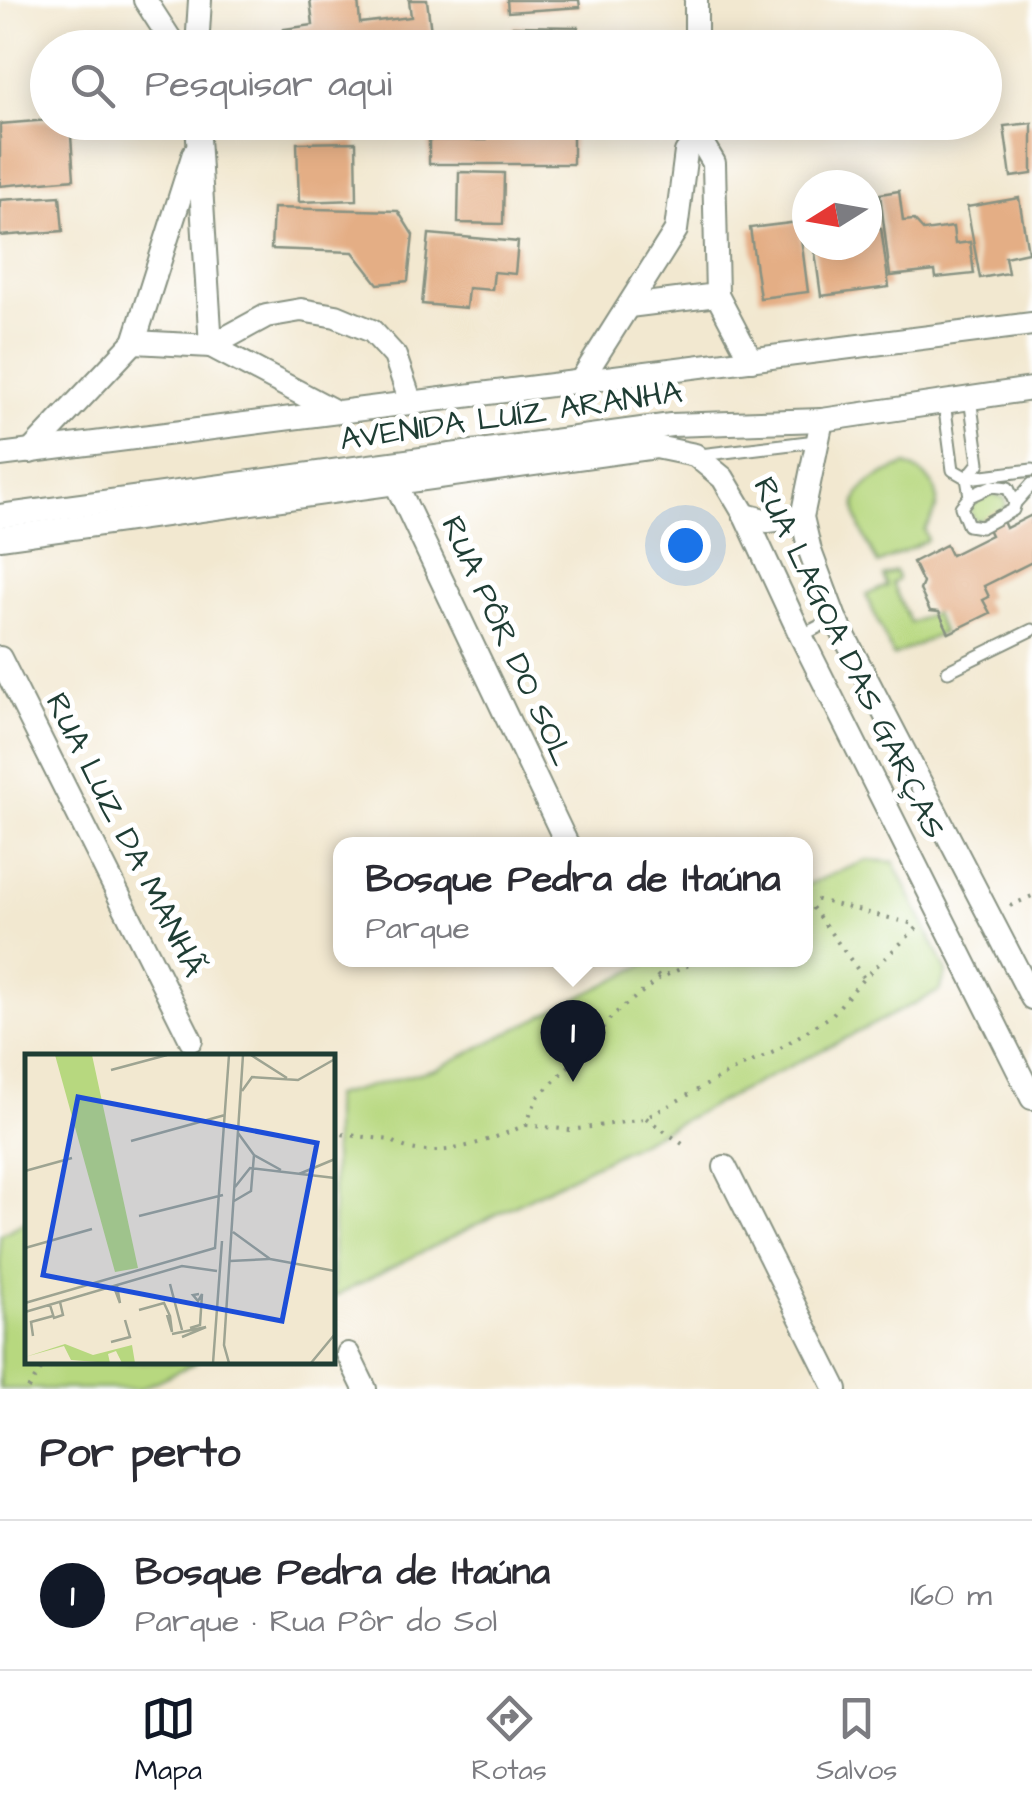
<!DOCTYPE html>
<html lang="pt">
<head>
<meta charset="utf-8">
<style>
  :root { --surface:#fff; --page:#f7f7f7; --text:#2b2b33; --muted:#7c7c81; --line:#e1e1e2; --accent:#111827 }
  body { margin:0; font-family:"Architects Daughter",sans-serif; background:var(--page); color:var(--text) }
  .compass { position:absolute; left:792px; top:170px; width:90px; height:90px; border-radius:50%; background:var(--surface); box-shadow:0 5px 25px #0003; rotate:259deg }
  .you { position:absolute; left:685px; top:545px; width:35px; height:35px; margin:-25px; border:8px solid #fff; border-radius:50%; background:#1a73e8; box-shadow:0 0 0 15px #1a73e833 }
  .badge { display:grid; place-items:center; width:65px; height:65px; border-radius:50%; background:var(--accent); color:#fff; font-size:32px; font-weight:700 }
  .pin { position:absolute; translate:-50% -82px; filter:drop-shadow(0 2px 5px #0008) }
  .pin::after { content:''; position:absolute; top:52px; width:35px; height:30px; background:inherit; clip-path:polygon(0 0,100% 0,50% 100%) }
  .popup { position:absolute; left:333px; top:837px; width:480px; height:130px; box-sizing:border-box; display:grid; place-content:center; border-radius:20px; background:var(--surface); filter:drop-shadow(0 2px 8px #0005); font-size:32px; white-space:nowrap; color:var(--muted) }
  .popup b { font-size:38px; color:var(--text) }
  .popup::after { content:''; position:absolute; left:50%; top:100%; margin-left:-20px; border:20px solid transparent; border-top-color:var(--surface) }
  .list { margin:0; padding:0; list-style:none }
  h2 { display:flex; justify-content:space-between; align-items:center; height:130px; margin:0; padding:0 40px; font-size:42px }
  h2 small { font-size:32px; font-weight:400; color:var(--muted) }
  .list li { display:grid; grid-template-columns:65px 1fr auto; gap:30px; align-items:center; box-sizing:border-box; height:150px; padding:0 40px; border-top:2px solid var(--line) }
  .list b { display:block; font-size:38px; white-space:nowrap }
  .list p { margin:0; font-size:32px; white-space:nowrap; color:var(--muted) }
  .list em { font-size:32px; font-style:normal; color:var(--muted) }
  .icon { flex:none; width:55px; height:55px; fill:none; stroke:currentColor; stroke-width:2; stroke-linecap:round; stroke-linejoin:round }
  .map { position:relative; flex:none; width:1032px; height:1389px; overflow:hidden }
  .search { position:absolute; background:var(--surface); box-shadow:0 5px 25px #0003; left:30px; right:30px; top:30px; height:110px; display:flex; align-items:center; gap:25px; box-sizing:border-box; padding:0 35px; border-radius:55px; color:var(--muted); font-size:38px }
  .sheet { height:280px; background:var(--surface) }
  nav { display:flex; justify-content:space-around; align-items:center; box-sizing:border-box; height:140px; border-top:2px solid var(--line); background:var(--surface); font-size:28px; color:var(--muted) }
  nav a { display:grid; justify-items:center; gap:5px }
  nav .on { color:var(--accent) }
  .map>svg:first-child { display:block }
  .green { fill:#b7d87f; stroke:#6b8a5a; stroke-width:2.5 }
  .building { fill:#e4ae85 }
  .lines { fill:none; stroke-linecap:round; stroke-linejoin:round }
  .service-casing { stroke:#889282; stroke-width:15 }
  .minor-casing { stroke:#889282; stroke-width:26 }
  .path { stroke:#889282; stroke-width:4; stroke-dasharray:2.5 8; stroke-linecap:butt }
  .service { stroke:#fff; stroke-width:11 }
  .minor { stroke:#fff; stroke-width:22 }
  .labels { text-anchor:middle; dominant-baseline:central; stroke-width:10; stroke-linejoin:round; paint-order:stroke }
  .street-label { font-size:32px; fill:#1f3d34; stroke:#fff }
  .inset-road { fill:none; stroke:#9ea492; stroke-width:2.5 }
  .view { fill:#1d4ed8; fill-opacity:0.15; stroke:#1d4ed8; stroke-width:5 }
  .inset-edge { fill:none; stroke:#1f3d34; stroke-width:5 }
</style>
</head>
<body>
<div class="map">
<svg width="1032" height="1389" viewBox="0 0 1032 1389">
  <rect width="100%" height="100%" fill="#fff"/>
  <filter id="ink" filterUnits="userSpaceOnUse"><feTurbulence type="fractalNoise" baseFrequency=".01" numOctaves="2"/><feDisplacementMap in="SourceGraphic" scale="20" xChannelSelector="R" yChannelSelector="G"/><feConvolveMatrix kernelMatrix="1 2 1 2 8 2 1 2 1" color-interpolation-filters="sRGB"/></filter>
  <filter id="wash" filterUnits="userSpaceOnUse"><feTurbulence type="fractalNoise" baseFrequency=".0048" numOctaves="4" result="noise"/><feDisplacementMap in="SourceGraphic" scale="40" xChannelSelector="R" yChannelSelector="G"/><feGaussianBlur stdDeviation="2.25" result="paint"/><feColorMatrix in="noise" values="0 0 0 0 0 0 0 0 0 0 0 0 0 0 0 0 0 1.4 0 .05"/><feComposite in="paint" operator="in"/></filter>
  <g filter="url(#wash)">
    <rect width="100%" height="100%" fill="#f2e8d0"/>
    <g class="green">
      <path d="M 906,465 C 939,479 947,501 924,530 L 928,540 L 878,564 C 849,508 839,490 906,465 Z"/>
      <path d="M 991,494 L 1005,498 L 1006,509 L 977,522 L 971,516 L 971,504 Z"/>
      <path d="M 895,571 L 898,579 L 892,583 L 910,623 L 934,613 L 943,633 L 893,656 L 866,595 L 887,586 L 883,576 Z"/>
      <path d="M 868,860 L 894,862 L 947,972 L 939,991 L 333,1297 L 333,1096 L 438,1068 L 654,960 L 806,960 L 806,885 Z"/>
      <path d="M 27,1221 L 28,1362 L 197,1362 L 140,1389 L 0,1389 L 0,1235 Z"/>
    </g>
    <g id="blocks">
      <g class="building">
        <path d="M 310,0 L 358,0 L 360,23 L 411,17 L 409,0 L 427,0 L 433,48 L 286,48 L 284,29 L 313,25 Z"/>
        <path d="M 507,0 L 579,0 L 580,7 L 508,12 Z"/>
        <path d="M 513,26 L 578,27 L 578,48 L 513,48 Z"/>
        <path d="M 48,120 L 48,122 L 70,122 L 74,179 L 0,186 L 0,124 Z"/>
        <path d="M 491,122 L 573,122 L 573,164 L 429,164 L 429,140 L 486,140 Z"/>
        <path d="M 1032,123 L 1032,174 L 1011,177 L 1004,126 Z"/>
        <path d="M 356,142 L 357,200 L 299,202 L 297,143 Z"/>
        <path d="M 459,172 L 504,173 L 503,224 L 458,223 Z"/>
        <path d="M 899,191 L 903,221 L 914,220 L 924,231 L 953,227 L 955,244 L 970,242 L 974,274 L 936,278 L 935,271 L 890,276 L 880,194 Z"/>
        <path d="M 60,196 L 63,231 L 0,236 L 0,200 Z"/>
        <path d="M 1019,198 L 1028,252 L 1005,257 L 1008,273 L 980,278 L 967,207 Z"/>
        <path d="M 273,208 L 398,211 L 413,235 L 408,281 L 378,284 L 353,252 L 271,249 Z"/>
        <path d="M 799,222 L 808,292 L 760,298 L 750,228 Z"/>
        <path d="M 881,228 L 889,287 L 821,296 L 814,245 L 867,245 L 867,230 Z"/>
        <path d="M 429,234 L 518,242 L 515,274 L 494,272 L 492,290 L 468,288 L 466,308 L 422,304 Z"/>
        <path d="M 998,510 L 1006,528 L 1032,515 L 1032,562 L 984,586 L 989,597 L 983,600 L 990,613 L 949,633 L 939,612 L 930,611 L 920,590 L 923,583 L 913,562 L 946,545 L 951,555 L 991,535 L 983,518 Z"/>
      </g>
    </g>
  </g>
  <g filter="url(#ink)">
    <use href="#blocks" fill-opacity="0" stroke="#889282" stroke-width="2.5"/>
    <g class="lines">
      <g class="service-casing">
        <g id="service">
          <path d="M 944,402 L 953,470 L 967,478 L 979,463 L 970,398"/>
          <path d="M 700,455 L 816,441"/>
          <path d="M 970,496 L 992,486 L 1008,488 L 1015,503 L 1013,510 L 981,527 L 968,525 L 961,507 L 970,496 L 967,478 L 1032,470"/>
          <path d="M 1015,503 L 1032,484"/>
          <path d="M 801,636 L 835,618"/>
          <path d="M 948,671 L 1032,630"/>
        </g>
      </g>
      <g class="minor-casing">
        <g id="minor">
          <path d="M 145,0 L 176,48"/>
          <path d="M 696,0 L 696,48"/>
          <path d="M 197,48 L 200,0"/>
          <path d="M 197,122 L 211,346 L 336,412"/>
          <path d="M 629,306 L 717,295"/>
          <path d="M 134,342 L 211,346 L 266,316 L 301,310 L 336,316 L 372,331 L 395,356 L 411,403"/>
          <path d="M 580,382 L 676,230 L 686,152 L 698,136 L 714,163 L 717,295 L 751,360"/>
          <path d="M 822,420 L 802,517 L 810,551 L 835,618 L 1032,998"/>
          <path d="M 30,452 L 134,342 L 194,153"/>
          <path d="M 0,455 L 1032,324"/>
          <path d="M 394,473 L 396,484 L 567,844"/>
          <path d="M 745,515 L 768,521 L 802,517"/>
          <path d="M 0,516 L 671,425 L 822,420 L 1032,389"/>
          <path d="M 0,538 L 656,447 L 695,455 L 723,478 L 745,515 L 801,636 L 1032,1098"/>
          <path d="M 0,658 L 191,1040"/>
          <path d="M 725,1167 L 836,1389"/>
          <path d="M 348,1354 L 365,1389"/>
        </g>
      </g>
      <g class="path">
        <path d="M 806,897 L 917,925"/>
        <path d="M 806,899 L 864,978 L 920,925"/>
        <path d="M 1010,906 L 1032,896"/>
        <path d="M 642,960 L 660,978"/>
        <path d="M 646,1118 L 684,1145"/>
        <path d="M 526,1125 L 571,1130 L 644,1119 L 732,1071 L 774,1052 L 807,1031 L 831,1016 L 864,978"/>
        <path d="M 332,1133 L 391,1140 C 428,1166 490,1140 526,1125 L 537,1098 L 584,1051 L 613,1015 L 660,978 L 700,960"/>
        <path d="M 28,1389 L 46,1362"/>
      </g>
      <use href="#service" class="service"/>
      <use href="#minor" class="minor"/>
    </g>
  </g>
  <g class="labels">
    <g class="street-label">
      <text transform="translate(511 416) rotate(-8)">AVENIDA LUÍZ ARANHA</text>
      <text transform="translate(507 641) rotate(65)">RUA PÔR DO SOL</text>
      <text transform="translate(849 658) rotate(64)">RUA LAGOA DAS GARÇAS</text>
      <text transform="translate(125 835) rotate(63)">RUA LUZ DA MANHÃ</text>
    </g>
  </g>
  <g transform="translate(25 1054)">
    <rect width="310" height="310" fill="#f2e8d0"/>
    <path d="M 30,1 L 67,1 L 113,214 L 90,218 ZM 40,290 L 68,301 L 107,291 L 110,309 L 97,309 L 91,297 L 83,300 L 85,309 L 46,306 L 39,292 L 0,303 Z" fill="#b7d87f"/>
    <path class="inset-road" d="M 226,1 L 262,24M 86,16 L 142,1M 217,37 L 227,23 L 273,26 L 310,5M 213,79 L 229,101 L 256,116M 106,87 L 200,61M 0,117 L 47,104M 274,120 L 310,105M 210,133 L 225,114 L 310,124M 209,147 L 226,137 L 229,101M 114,162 L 198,141M 0,194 L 67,175M 245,205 L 310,217M 205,207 L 245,205 L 208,178M 145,230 L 157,276M 89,233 L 95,249 L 92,232M 0,249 L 190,194 L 204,1M 25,251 L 29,264 L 38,261 L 35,248M 114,256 L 139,249 L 145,262 L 147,278 L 142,261M 0,258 L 157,212 L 192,217M 165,274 L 175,271 L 177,240 L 173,247 L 168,241 L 174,240M 147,280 L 181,273 L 157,283M 8,282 L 6,268 L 28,262M 86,288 L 105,283 L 100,266M 188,309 L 197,187M 204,309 L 199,291 L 218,1M 286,309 L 310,280"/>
    <path class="view" d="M 53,43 L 292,89 L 257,267 L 18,221 Z"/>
    <rect width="310" height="310" class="inset-edge"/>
  </g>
</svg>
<svg class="compass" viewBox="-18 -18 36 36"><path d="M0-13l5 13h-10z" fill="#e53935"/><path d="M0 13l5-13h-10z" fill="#7c7c81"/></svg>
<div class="you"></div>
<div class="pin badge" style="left:573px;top:1082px">1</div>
<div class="popup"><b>Bosque Pedra de Itaúna</b>Parque</div>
<div class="search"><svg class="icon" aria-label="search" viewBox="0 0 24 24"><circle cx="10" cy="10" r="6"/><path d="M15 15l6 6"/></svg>Pesquisar aqui</div>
</div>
<section class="sheet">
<h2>Por perto<small></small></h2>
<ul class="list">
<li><span class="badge">1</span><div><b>Bosque Pedra de Itaúna</b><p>Parque · Rua Pôr do Sol</p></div><em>160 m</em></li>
</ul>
</section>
<nav>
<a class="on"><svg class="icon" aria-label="map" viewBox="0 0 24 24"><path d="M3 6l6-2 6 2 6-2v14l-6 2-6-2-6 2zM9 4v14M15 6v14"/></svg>Mapa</a>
<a><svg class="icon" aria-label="directions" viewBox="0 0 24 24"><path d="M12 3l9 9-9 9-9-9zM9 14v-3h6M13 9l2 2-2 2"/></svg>Rotas</a>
<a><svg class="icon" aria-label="saved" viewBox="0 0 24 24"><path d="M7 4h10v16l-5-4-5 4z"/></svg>Salvos</a>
</nav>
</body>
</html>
